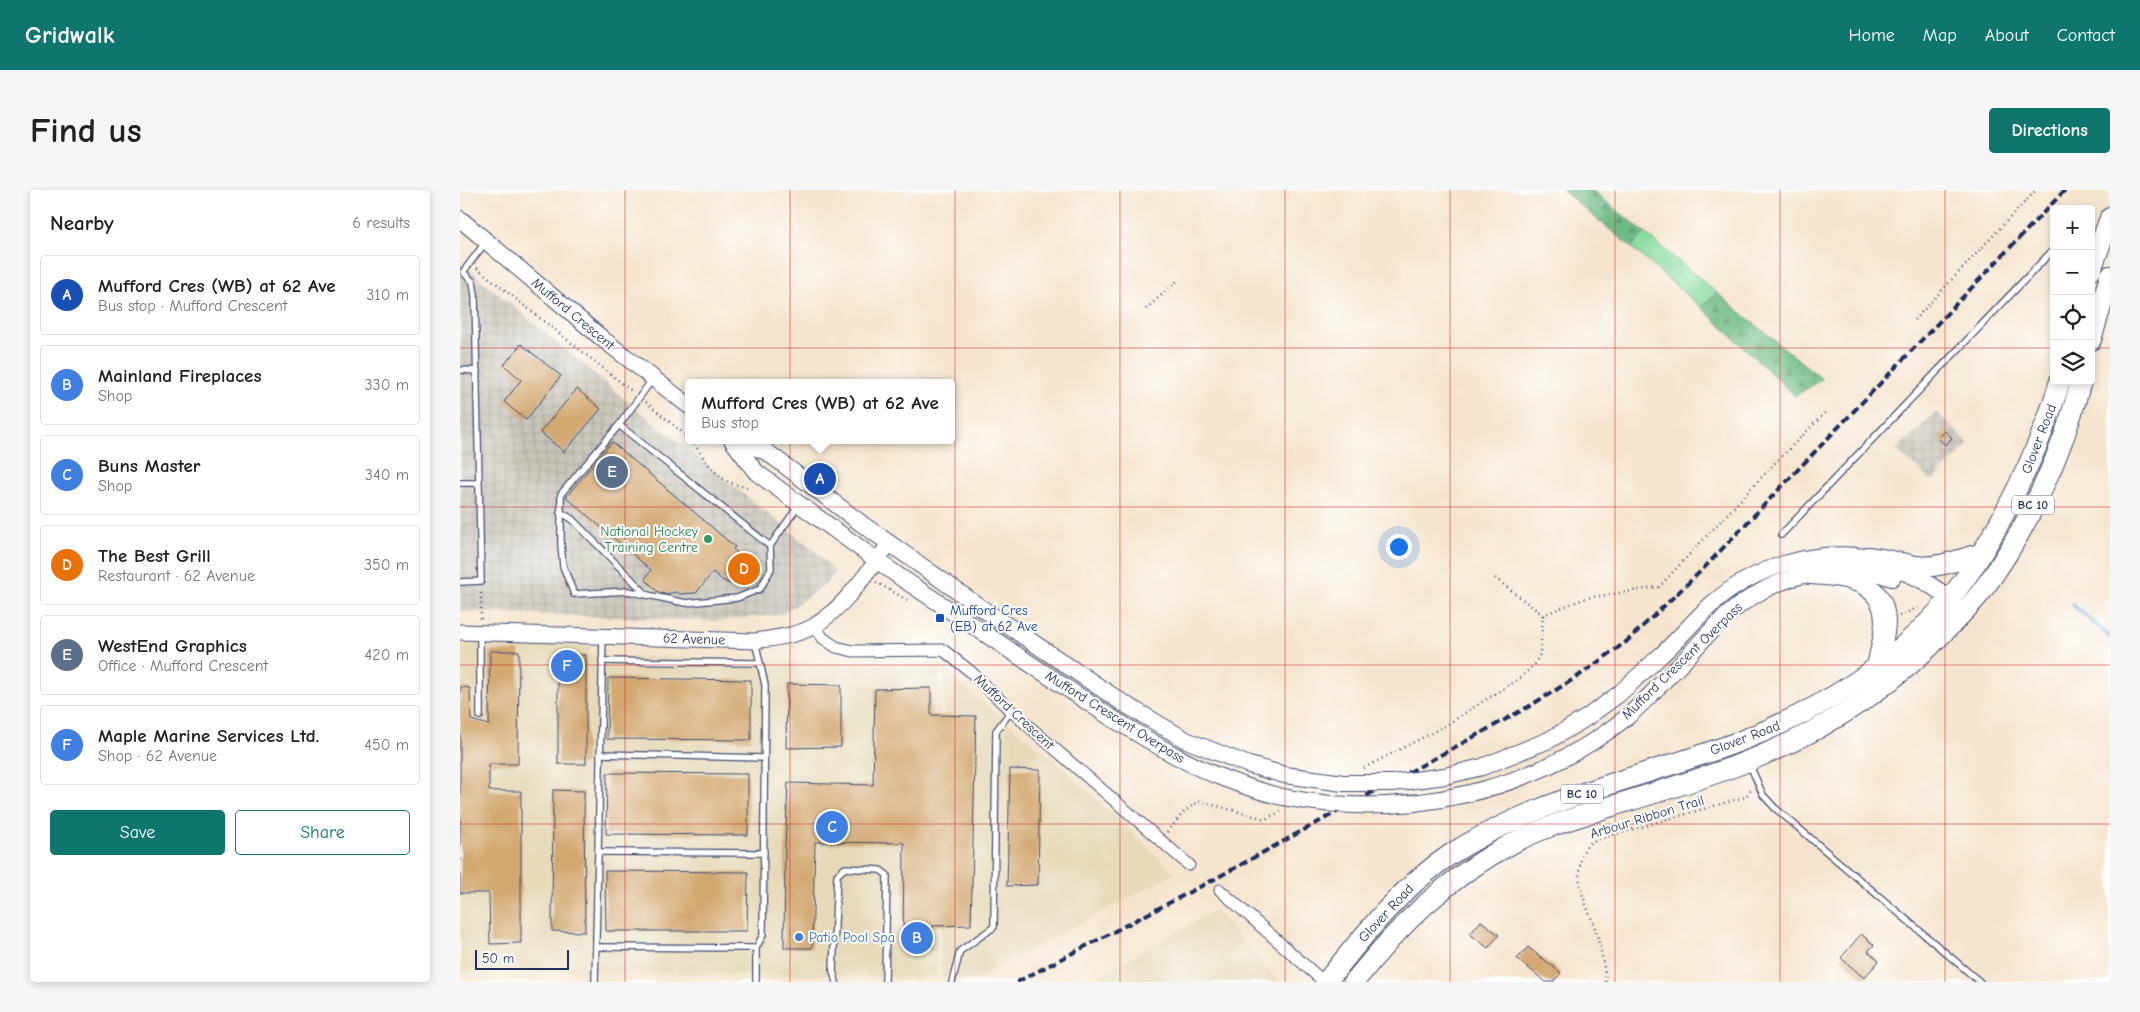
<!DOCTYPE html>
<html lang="en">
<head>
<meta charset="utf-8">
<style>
  :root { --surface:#fff; --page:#f6f6f6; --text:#202124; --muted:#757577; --line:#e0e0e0; --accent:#0f766e }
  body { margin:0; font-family:"Comic Neue",sans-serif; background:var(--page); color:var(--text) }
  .controls { position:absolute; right:15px; top:15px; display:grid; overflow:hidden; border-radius:5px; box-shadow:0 2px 8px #0003 }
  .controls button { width:45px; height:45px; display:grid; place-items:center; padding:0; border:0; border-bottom:1px solid var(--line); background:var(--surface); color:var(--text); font:25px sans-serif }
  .scale { position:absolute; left:15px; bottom:12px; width:94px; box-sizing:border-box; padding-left:5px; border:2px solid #1b2f5e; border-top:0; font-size:14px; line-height:18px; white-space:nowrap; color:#1b2f5e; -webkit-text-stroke:4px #fff; paint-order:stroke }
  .you { position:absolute; left:938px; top:356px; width:18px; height:18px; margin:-12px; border:4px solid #fff; border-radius:50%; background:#1a73e8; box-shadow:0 0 0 8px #1a73e833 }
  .badge { display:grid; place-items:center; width:32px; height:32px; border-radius:50%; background:var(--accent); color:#fff; font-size:16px; font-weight:700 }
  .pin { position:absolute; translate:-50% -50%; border:2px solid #fff; box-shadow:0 1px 5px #0006 }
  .popup { position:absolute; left:225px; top:189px; width:270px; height:65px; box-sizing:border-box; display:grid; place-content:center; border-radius:5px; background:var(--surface); filter:drop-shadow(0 1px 4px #0005); font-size:16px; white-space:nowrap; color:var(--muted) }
  .popup b { font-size:19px; color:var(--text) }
  .popup::after { content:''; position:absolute; left:50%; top:100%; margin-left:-10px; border:10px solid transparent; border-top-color:var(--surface) }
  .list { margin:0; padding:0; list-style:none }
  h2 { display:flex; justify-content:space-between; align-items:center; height:65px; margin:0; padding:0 20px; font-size:21px }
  h2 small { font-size:16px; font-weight:400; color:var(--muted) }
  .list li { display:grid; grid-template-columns:32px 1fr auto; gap:15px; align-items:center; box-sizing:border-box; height:80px; margin:0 10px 10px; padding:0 10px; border:1px solid var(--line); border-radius:5px }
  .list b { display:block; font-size:19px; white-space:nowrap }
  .list p { margin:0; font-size:16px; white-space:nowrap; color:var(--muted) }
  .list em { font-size:16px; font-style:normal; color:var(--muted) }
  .actions { display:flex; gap:10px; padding:15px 20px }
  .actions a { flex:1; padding:11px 0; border:1px solid var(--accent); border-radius:5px; text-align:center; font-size:18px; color:var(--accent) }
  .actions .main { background:var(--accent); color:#fff }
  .icon { flex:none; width:28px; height:28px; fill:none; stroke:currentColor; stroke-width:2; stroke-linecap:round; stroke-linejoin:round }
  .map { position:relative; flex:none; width:1650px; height:792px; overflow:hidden; border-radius:5px }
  header { display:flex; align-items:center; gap:30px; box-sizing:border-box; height:70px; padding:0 25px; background:var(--accent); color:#fff }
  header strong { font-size:24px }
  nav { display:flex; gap:28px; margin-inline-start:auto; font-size:18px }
  .intro { display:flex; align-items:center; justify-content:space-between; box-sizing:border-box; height:120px; padding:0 30px }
  h1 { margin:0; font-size:35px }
  .button { padding:12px 22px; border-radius:5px; background:var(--accent); color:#fff; font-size:18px; font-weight:700 }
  main { display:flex; gap:30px; padding:0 30px }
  aside { flex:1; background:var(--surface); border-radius:5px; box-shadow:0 2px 8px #0003 }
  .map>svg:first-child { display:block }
  .built { fill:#e6daba }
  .industrial { fill:url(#industrial-grid) }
  .grass { fill:#86da9b; stroke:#50847c }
  .forest { fill:url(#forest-firs); stroke:#447470 }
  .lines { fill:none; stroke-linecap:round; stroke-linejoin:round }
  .stream { stroke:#66a6d9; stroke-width:4 }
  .building { fill:#d3a972 }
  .service-casing { stroke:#3c4a6f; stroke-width:8 }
  .minor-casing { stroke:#3c4a6f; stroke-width:13 }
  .tertiary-casing { stroke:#3c4a6f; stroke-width:17 }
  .secondary-casing { stroke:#3c4a6f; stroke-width:18 }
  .trunk-casing { stroke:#3c4a6f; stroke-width:22 }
  .path { stroke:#3c4a6f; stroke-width:2.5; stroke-dasharray:1 4; stroke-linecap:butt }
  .service { stroke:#fff; stroke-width:5.5 }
  .minor { stroke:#fff; stroke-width:11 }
  .tertiary { stroke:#fff; stroke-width:15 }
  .secondary { stroke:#fff; stroke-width:16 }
  .trunk { stroke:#fff; stroke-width:20 }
  .rail { stroke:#1b2f5e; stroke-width:4; stroke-dasharray:8 4; stroke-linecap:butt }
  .secondary-bridge-casing { stroke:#3c4a6f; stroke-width:18; stroke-linecap:butt }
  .secondary-bridge { stroke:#fff; stroke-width:16 }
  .grid { fill:none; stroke:#d62828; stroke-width:1; stroke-opacity:0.55 }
  .leisure-dot { fill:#2e9e5b; stroke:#fff; stroke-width:2 }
  .transit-dot { fill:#1a4fb4; stroke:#fff; stroke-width:2 }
  .shop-dot { fill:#3f7fe0; stroke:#fff; stroke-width:2 }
  .labels { text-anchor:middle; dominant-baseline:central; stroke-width:4; stroke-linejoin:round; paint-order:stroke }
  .shield { fill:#fff; stroke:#5f6d8e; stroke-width:1 }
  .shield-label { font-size:12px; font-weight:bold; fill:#1b2f5e }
  .street-label { font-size:14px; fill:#1b2f5e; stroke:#fff }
  .leisure-label { font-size:14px; fill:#27864d; stroke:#fff; text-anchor:end }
  .transit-label { font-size:14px; fill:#164399; stroke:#fff; text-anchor:start }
  .shop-label { font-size:14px; fill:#366cbe; stroke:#fff; text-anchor:start }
</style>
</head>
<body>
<header>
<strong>Gridwalk</strong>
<nav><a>Home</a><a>Map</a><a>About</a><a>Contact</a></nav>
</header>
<div class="intro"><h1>Find us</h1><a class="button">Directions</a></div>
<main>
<aside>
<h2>Nearby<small>6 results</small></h2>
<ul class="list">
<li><span class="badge" style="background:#1a4fb4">A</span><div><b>Mufford Cres (WB) at 62 Ave</b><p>Bus stop · Mufford Crescent</p></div><em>310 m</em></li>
<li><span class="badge" style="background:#3f7fe0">B</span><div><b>Mainland Fireplaces</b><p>Shop</p></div><em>330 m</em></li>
<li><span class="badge" style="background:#3f7fe0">C</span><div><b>Buns Master</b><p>Shop</p></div><em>340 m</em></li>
<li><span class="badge" style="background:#e8710a">D</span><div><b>The Best Grill</b><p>Restaurant · 62 Avenue</p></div><em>350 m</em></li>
<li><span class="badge" style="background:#5c6f8a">E</span><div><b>WestEnd Graphics</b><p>Office · Mufford Crescent</p></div><em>420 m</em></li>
<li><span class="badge" style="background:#3f7fe0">F</span><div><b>Maple Marine Services Ltd.</b><p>Shop · 62 Avenue</p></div><em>450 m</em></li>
</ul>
<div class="actions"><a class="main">Save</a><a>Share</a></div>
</aside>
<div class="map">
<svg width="1650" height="792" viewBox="0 0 1650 792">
  <defs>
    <pattern id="industrial-grid" width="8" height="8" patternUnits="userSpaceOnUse" patternTransform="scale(1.25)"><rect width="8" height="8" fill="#c8c4b8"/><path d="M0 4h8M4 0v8" fill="none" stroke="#aba9a1"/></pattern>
    <pattern id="forest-firs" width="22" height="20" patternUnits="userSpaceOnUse" patternTransform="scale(1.25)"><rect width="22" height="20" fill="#6cba83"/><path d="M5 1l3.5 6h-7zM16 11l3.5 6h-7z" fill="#58986e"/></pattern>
  </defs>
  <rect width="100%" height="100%" fill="#fff"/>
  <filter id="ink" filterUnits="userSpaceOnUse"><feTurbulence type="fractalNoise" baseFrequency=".02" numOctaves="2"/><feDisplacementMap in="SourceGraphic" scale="10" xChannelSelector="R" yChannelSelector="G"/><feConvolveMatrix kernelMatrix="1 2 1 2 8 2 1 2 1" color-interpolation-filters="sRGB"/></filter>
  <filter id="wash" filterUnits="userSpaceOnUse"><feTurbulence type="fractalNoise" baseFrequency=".0096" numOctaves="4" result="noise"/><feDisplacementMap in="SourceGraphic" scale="20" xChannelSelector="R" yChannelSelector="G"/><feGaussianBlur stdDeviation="1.12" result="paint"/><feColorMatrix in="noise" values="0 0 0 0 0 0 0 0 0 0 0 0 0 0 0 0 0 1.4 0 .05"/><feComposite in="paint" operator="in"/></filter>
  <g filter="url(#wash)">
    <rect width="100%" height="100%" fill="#f5e5ce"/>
    <g class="built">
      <path d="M 0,454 L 130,456 L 130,465 L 328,472 L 481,475 L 477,787 L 0,780 Z"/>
      <path d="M 484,476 L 500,494 L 599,574 L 715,683 L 515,789 L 480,787 Z"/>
      <path d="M 755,720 L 819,792 L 628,792 Z"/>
    </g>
    <g class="industrial">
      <path d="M 0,72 L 167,211 L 355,361 L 375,382 L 367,393 L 323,424 L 254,431 L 0,421 Z"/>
      <path d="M 1476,222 L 1509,254 L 1472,291 L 1436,260 Z"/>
    </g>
    <path class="grass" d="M 1185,43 L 1257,103 L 1241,117 L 1171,57 Z"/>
    <g class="forest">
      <path d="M 1102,0 L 1132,0 L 1185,43 L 1171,57 Z"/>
      <path d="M 1257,103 L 1362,189 L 1335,206 L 1241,117 Z"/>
    </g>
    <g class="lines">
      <path class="stream" d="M 1613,415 L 1650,447"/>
    </g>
    <g id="blocks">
      <g class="building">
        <path d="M 61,154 L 101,186 L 66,230 L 44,212 L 61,190 L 44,175 Z"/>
        <path d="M 117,199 L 141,219 L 104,262 L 80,242 Z"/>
        <path d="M 1485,241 L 1492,248 L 1485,255 L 1478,248 Z"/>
        <path d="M 152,252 L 275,357 L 273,359 L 282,367 L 286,375 L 286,385 L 280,392 L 271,394 L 262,390 L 253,382 L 236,403 L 220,404 L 217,402 L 205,404 L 198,402 L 185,389 L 191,380 L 106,307 Z"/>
        <path d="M 30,461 L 59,461 L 58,574 L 29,574 L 29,601 L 61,601 L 61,753 L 30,754 L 29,703 L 0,703 L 0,497 L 10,498 L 11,530 L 29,535 Z"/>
        <rect x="98" y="465" width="28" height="109"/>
        <path d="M 148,488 L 291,490 L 291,550 L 147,549 Z"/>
        <path d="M 327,494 L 381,495 L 381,557 L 326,558 Z"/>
        <path d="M 471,498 L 471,525 L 516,526 L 511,735 L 472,736 L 472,758 L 443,758 L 444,653 L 355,652 L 352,758 L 324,758 L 325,659 L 328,593 L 413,595 L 415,499 Z"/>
        <path d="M 550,579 L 580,580 L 578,695 L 547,696 Z"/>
        <path d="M 147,583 L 288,584 L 288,645 L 146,644 Z"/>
        <path d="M 93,600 L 124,601 L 125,742 L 92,741 Z"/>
        <path d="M 145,681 L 288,682 L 287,741 L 146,741 Z"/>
        <path d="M 1021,731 L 1039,745 L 1028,758 L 1010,744 Z"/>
        <path d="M 1401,744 L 1414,755 L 1408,761 L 1419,771 L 1404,788 L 1381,768 Z"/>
        <path d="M 1068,757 L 1101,783 L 1093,792 L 1086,792 L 1057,769 Z"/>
      </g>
    </g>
  </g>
  <g filter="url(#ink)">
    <use href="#blocks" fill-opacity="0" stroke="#3c4a6f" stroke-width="1"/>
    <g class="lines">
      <g class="service-casing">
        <g id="service">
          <path d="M 0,180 L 17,181"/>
          <path d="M 159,235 L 310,356 L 311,379 L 300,399 L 277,408 L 226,413 L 168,401 L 114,404 L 103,376 L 101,355 L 101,304 L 159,235 L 192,190"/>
          <path d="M 0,293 L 18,293"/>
          <path d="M 100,322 L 112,329 L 187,405"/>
          <path d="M 1321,345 L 1594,59"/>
          <path d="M 310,356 L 339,315"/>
          <path d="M 0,392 L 21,391 L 15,105 L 13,92 L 3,82 L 25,53"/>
          <path d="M 295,451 L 305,495 L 303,745 L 296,758 L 296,792"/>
          <path d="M 142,471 L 299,473"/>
          <path d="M 20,526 L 20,443"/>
          <path d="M 140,564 L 304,568"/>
          <path d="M 1290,575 L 1303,605 L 1315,618 L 1520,792"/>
          <path d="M 138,662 L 304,663"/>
          <path d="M 136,757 L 296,758"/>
          <path d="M 135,792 L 143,447"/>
          <path d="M 376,792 L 373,781 L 377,685 L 385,678 L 420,680 L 427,685 L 425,792"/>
          <path d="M 492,792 L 500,761 L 534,737 L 536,541 L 551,521"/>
        </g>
      </g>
      <g class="minor-casing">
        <g id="minor">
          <path d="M 354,436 L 363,448 L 376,457 L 393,461 L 483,460 L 510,481 L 551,521 L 729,675"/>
          <path d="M 760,700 L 864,792"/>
        </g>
      </g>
      <g class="tertiary-casing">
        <path id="tertiary" d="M 0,442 L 295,451 C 314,448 337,446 354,436 C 384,418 409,380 430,353"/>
      </g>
      <g class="secondary-casing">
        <g id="secondary">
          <path d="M 0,29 L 144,150 L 229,216"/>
          <path d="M 272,250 L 296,282 L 339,314 L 440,387 L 650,527"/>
          <path d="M 276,250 L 307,262 L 402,334 L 520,417 L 663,513"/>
          <path d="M 1198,468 C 1217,451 1233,431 1252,414 C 1293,378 1352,359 1406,367 C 1415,368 1423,374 1431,377 C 1456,386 1481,397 1496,419"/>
          <path d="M 1221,474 C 1241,452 1261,427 1287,410 C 1329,382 1384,371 1432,388"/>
        </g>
      </g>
      <g class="trunk-casing">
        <g id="trunk">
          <path d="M 1631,80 L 1650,28"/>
          <path d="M 1631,150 L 1650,86"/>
          <path d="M 1408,367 C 1424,369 1440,373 1455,376 C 1478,379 1501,369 1522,363"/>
          <path d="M 1349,384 C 1381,386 1424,388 1425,431 C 1425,446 1420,462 1417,476"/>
          <path d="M 866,792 C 904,745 940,698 991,664 C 1079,607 1186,587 1283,550 C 1361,520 1436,473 1490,408 C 1509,386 1523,362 1537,337 C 1563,290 1585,243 1600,191"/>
          <path d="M 894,792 C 939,735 988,687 1053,653 C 1085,636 1121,626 1155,615 C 1195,603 1235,591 1273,577 C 1354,547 1429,501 1488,438 C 1500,426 1512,414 1522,401 C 1566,342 1603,263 1621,191"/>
        </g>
      </g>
      <g class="path">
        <path d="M 17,78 L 173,202"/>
        <path d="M 686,119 L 717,91"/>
        <path d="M 1454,130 L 1576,0"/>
        <path d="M 186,212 L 229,248"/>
        <path d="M 231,250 C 243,266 253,285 271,293 C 279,296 287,297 294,299"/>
        <path d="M 1035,388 L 1083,425 L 1126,408 L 1199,397 L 1314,274 L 1366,222"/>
        <path d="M 416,392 L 447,410"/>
        <path d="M 1439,426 L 1459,417"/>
        <path d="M 21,429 L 21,400"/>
        <path d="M 904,578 L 983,537 L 1060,488 L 1075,474 L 1080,464 L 1083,425"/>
        <path d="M 707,642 L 724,622 L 739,611 L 805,629 L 822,621"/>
        <path d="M 1146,792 C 1144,774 1140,755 1135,738 C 1127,714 1113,693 1122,667 C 1124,658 1128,653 1136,650 L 1285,607 L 1292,599"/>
      </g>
      <use href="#service" class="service"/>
      <use href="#minor" class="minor"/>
      <use href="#tertiary" class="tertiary"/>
      <use href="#secondary" class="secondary"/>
      <use href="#trunk" class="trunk"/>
      <path class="rail" d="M 557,792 L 751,691 L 1068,517 L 1117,487 L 1166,452 L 1242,380 L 1605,0"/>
      <g class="secondary-bridge-casing">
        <g id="secondary-bridge">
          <path d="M 663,513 L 726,550 L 789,575 L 825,585 L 883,593 L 933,593 L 985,586 L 1022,577 L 1089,550 L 1126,528 L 1159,504 L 1198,468"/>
          <path d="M 650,527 C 687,549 723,573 763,588 C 784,596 807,604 828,608 C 946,630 1073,602 1167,527 C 1186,511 1203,491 1221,474"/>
        </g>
      </g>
      <use href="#secondary-bridge" class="secondary-bridge"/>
    </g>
  </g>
  <path class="grid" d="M 165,0 L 165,792M 330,0 L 330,792M 495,0 L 495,792M 660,0 L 660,792M 825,0 L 825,792M 990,0 L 990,792M 1155,0 L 1155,792M 1320,0 L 1320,792M 1485,0 L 1485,792M 0,158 L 1594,158M 1631,158 L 1650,158M 0,317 L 1650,317M 0,475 L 1650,475M 0,634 L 1650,634"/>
  <circle class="leisure-dot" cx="248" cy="349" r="5"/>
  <rect class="transit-dot" x="475" y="423" width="10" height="10" rx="2.5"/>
  <circle class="shop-dot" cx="339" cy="747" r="5"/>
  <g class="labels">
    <g class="shield">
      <rect x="1552" y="305.5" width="42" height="19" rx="4"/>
      <rect x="1101" y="594.5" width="42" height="19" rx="4"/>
    </g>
    <g class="shield-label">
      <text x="1573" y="315">BC 10</text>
      <text x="1122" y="604">BC 10</text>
    </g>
    <g class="street-label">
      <text transform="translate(113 124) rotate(40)">Mufford Crescent</text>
      <text transform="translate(1579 249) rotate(-69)">Glover Road</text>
      <text transform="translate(234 449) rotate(2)">62 Avenue</text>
      <text transform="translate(1222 471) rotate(-44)">Mufford Crescent Overpass</text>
      <text transform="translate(554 522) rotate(43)">Mufford Crescent</text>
      <text transform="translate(655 527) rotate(32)">Mufford Crescent Overpass</text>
      <text transform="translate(1285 548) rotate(-21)">Glover Road</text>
      <text transform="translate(1187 627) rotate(-17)">Arbour Ribbon Trail</text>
      <text transform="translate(926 723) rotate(-47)">Glover Road</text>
    </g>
    <g class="leisure-label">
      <text x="238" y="341">National Hockey<tspan x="238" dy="16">Training Centre</tspan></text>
    </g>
    <g class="transit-label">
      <text x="490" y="420">Mufford Cres<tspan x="490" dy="16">(EB) at 62 Ave</tspan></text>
    </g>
    <g class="shop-label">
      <text x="349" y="747">Patio Pool Spa</text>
    </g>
  </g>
</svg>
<div class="controls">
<button>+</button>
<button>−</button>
<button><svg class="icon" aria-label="locate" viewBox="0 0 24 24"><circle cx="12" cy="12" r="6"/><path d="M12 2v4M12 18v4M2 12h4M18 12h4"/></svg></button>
<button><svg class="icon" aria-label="layers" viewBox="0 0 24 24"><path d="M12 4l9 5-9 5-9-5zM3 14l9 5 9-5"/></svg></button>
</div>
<div class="scale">50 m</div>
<div class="you"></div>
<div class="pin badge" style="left:360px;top:289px;background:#1a4fb4">A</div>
<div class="popup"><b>Mufford Cres (WB) at 62 Ave</b>Bus stop</div>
<div class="pin badge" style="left:457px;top:748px;background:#3f7fe0">B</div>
<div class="pin badge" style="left:372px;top:637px;background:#3f7fe0">C</div>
<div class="pin badge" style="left:284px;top:379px;background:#e8710a">D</div>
<div class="pin badge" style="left:152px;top:282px;background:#5c6f8a">E</div>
<div class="pin badge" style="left:107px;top:476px;background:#3f7fe0">F</div>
</div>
</main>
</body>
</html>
